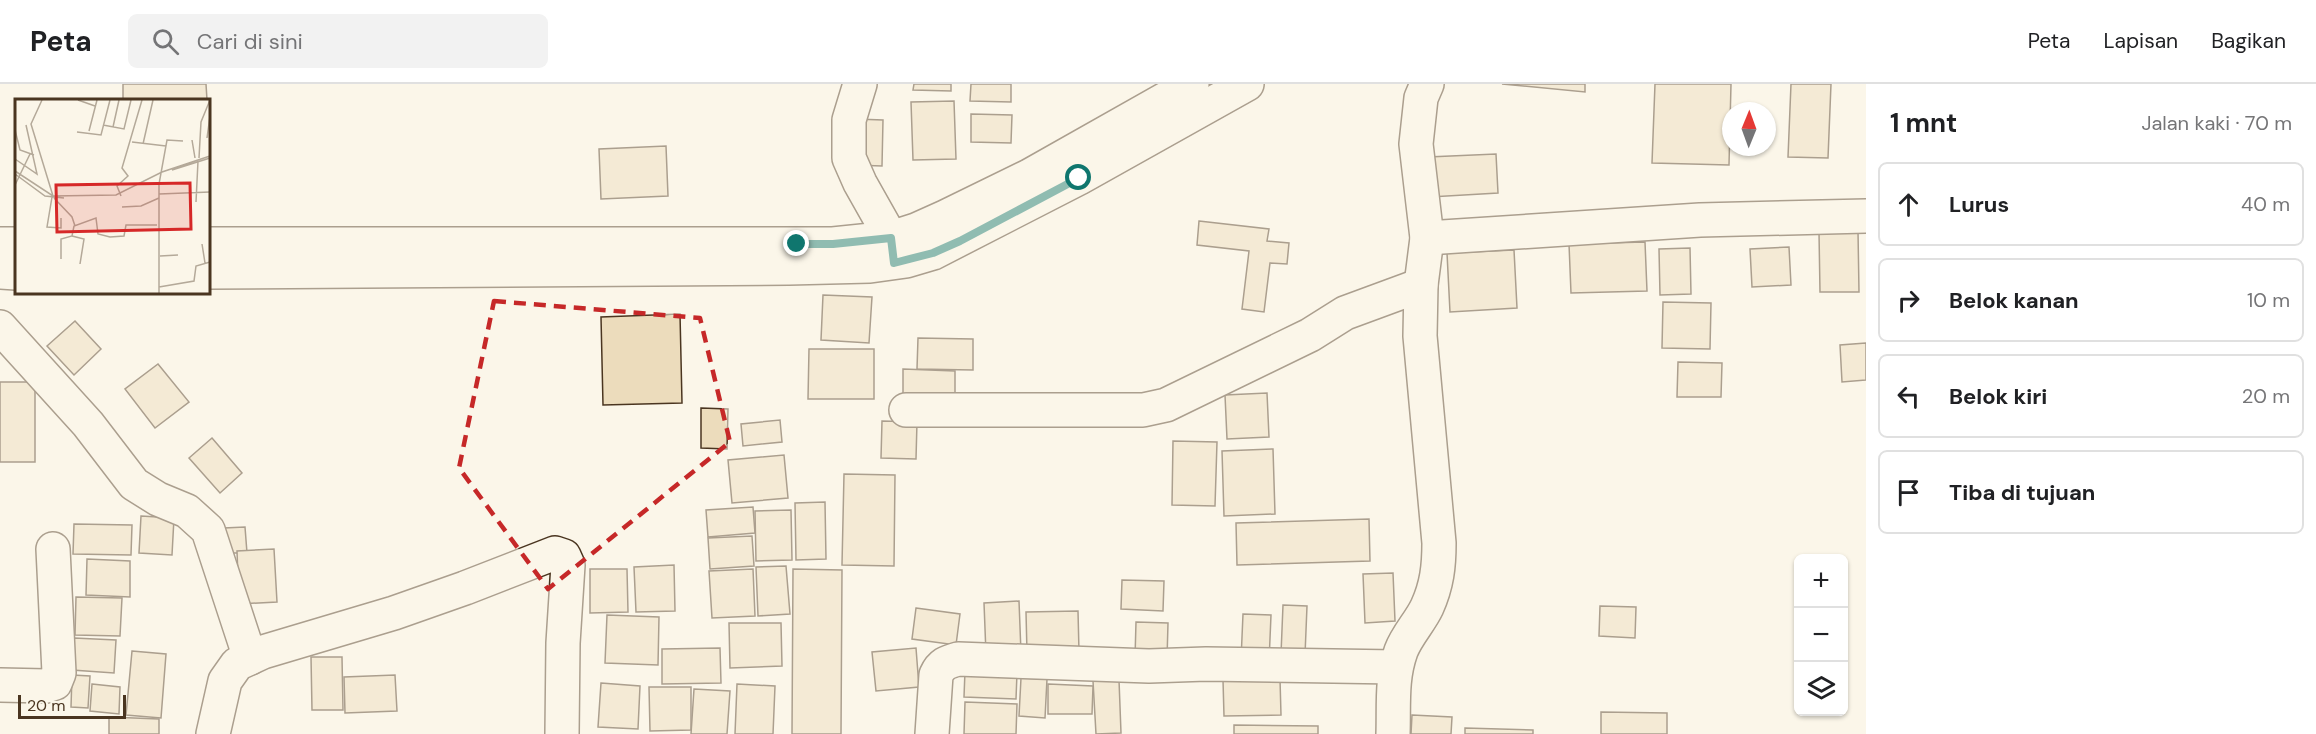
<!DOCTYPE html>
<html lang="id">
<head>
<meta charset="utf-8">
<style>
  :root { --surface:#fff; --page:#f2f2f2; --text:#202124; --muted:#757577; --line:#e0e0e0 }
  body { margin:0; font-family:"DM Sans",sans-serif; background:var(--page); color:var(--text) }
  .controls { position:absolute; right:18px; bottom:18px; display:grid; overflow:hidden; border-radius:9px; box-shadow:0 2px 4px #0004 }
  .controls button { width:54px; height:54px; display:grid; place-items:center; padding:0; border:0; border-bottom:2px solid var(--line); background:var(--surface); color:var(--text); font:30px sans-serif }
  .compass { position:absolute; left:1722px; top:18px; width:54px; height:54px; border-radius:50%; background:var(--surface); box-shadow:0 2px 4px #0004; rotate:1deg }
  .scale { position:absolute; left:18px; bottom:15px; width:108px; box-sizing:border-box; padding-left:6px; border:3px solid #4a3520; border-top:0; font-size:16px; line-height:21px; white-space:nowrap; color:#4a3520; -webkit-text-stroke:4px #fbf6e9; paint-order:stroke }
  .stop { position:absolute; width:18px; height:18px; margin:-14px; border:4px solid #0f766e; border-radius:50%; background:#fff }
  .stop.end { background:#0f766e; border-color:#fff; box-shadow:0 2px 6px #0008 }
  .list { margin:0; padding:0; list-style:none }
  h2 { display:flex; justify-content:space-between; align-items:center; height:78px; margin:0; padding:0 24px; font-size:26px }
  h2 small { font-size:20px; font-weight:400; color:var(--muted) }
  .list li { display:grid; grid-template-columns:39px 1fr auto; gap:18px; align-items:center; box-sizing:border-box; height:84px; margin:0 12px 12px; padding:0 12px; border:2px solid var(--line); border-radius:9px }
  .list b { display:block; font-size:22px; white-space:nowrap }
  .list em { font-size:20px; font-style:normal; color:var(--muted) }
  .icon { flex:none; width:33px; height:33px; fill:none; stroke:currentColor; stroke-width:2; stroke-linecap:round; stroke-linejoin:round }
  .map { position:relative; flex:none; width:1866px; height:650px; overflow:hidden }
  header { display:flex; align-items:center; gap:36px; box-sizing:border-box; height:84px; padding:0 30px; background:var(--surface); border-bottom:2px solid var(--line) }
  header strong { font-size:28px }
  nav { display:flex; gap:33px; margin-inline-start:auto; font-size:21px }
  .search { width:420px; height:54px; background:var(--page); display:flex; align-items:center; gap:15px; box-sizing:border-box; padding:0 21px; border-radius:9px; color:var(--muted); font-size:22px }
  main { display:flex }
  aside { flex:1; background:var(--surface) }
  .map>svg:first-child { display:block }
  .building { fill:#ecdcbc; stroke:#4a3520; stroke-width:1.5 }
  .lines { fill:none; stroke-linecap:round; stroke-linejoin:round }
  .minor-casing { stroke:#4a3520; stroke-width:36 }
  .minor { stroke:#fbf6e9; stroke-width:33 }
  .route { stroke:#0f766e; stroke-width:8 }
  .marked { fill:none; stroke:#c62828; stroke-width:4.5; stroke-dasharray:12 8; stroke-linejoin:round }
  .inset-road { fill:none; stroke:#b4a999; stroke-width:1.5 }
  .view { fill:#d62828; fill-opacity:0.15; stroke:#d62828; stroke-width:3 }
  .inset-edge { fill:none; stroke:#4a3520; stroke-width:3 }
</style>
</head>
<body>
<header>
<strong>Peta</strong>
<div class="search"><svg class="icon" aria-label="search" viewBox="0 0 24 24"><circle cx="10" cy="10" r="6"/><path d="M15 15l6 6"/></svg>Cari di sini</div>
<nav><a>Peta</a><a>Lapisan</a><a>Bagikan</a></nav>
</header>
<main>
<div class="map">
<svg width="1866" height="650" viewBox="0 0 1866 650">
  <rect width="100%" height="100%" fill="#fbf6e9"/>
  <g class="building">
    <path d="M 123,0 L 206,0 L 207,16 L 123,16 Z"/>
    <path d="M 914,0 L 951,0 L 951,7 L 913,6 Z"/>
    <path d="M 971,0 L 1011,0 L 1011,18 L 970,17 Z"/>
    <path d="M 1502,0 L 1585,0 L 1585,8 Z"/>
    <path d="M 1655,0 L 1731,0 L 1729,81 L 1652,79 Z"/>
    <path d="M 1791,0 L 1831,0 L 1828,74 L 1788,73 Z"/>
    <path d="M 954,17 L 956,75 L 913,76 L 911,18 Z"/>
    <path d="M 971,30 L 1012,31 L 1011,59 L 971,58 Z"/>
    <path d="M 855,35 L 883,36 L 882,82 L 854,81 Z"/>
    <path d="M 666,62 L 668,112 L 601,115 L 599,65 Z"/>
    <path d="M 1496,70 L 1498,109 L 1430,113 L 1428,73 Z"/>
    <path d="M 1199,137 L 1269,145 L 1267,157 L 1289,159 L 1287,180 L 1270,179 L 1264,228 L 1242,225 L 1249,167 L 1197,161 Z"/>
    <path d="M 1858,147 L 1859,208 L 1820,208 L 1819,148 Z"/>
    <path d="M 1645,158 L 1647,207 L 1571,209 L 1569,160 Z"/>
    <path d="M 1789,163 L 1791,201 L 1752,203 L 1750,165 Z"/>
    <path d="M 1690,164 L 1691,210 L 1660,211 L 1659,165 Z"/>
    <path d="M 1514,166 L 1517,224 L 1450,228 L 1447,169 Z"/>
    <path d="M 823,211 L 872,213 L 869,259 L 821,256 Z"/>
    <path d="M 1663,218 L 1711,219 L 1710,265 L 1662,264 Z"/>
    <path d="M 680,230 L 682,319 L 603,321 L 601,233 Z"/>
    <path d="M 75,237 L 101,265 L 74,291 L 47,262 Z"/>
    <path d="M 918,254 L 973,255 L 973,286 L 917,285 Z"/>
    <path d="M 1866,259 L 1866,296 L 1842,298 L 1840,261 Z"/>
    <path d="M 809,265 L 874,265 L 874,315 L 808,315 Z"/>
    <path d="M 1678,278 L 1722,279 L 1721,313 L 1677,313 Z"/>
    <path d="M 158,280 L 189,318 L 155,344 L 125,305 Z"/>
    <path d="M 903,285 L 955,287 L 955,316 L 903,315 Z"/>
    <rect x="0" y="298" width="35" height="80"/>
    <path d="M 1267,309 L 1269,353 L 1227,355 L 1225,311 Z"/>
    <path d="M 701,324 L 728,325 L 727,365 L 701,364 Z"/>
    <path d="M 780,336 L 782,358 L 743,362 L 741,340 Z"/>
    <path d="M 882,337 L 917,338 L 916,375 L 881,374 Z"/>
    <path d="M 212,354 L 242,389 L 220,409 L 189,374 Z"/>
    <path d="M 1173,357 L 1217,358 L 1215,422 L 1172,421 Z"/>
    <path d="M 1273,365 L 1275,430 L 1224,432 L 1222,367 Z"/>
    <path d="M 784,371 L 788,414 L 732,419 L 728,376 Z"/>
    <path d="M 844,390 L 895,391 L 894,482 L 842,481 Z"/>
    <path d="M 825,418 L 826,475 L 796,476 L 795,419 Z"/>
    <path d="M 753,423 L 755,449 L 708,453 L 706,426 Z"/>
    <path d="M 791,426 L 792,476 L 756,477 L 755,427 Z"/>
    <path d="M 141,432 L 174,434 L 172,471 L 139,469 Z"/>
    <path d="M 1369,435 L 1370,477 L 1237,481 L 1236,439 Z"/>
    <path d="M 74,440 L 132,441 L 131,471 L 73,470 Z"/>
    <path d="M 245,443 L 247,469 L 225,469 L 224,444 Z"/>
    <path d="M 752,452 L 754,482 L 710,485 L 708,454 Z"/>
    <path d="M 274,465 L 277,518 L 239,520 L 237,467 Z"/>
    <path d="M 87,475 L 130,477 L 130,513 L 86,511 Z"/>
    <path d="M 674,481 L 675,527 L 636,528 L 634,483 Z"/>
    <path d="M 786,482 L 790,530 L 758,532 L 756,483 Z"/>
    <path d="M 590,485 L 627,485 L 628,528 L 590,529 Z"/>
    <path d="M 753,485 L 755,532 L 712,534 L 709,487 Z"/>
    <path d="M 793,485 L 842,486 L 841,650 L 792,650 Z"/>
    <path d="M 1393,489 L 1395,537 L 1365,539 L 1363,490 Z"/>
    <path d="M 1122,496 L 1164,497 L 1163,527 L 1121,525 Z"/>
    <path d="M 76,513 L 122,514 L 120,552 L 75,551 Z"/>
    <path d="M 1019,517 L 1021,569 L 986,570 L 984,519 Z"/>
    <path d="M 1283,521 L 1307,522 L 1305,571 L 1281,570 Z"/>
    <path d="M 1600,522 L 1636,523 L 1635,554 L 1599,552 Z"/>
    <path d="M 916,524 L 960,530 L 956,561 L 912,555 Z"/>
    <path d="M 1078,527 L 1079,568 L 1027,569 L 1026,528 Z"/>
    <path d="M 1243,530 L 1271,531 L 1269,578 L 1241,576 Z"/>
    <path d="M 607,531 L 659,533 L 658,581 L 605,579 Z"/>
    <path d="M 1136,538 L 1168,539 L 1167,575 L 1135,574 Z"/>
    <path d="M 729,539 L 781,539 L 782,582 L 730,584 Z"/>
    <path d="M 74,554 L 116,556 L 114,589 L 72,586 Z"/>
    <path d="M 720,564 L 721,599 L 662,600 L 662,565 Z"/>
    <path d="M 916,564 L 919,603 L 876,607 L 872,568 Z"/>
    <path d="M 132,567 L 166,570 L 161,634 L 126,631 Z"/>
    <path d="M 311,573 L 342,573 L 343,626 L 312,626 Z"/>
    <path d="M 965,587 L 1017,589 L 1016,615 L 964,613 Z"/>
    <path d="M 72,591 L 90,592 L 88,624 L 71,623 Z"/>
    <path d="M 395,591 L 397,627 L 345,629 L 344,593 Z"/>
    <path d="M 1021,594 L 1047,595 L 1045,634 L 1019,632 Z"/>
    <path d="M 1280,595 L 1281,631 L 1224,632 L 1223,596 Z"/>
    <path d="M 1119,596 L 1121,649 L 1096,650 L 1093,597 Z"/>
    <path d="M 601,599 L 640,602 L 638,645 L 598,643 Z"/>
    <path d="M 92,600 L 120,603 L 119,630 L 90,627 Z"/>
    <path d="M 737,600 L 775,602 L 773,650 L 735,650 Z"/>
    <path d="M 1048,600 L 1093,602 L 1092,630 L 1048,630 Z"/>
    <path d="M 649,603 L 691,603 L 691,646 L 650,647 Z"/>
    <path d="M 694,605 L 730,607 L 727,650 L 691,650 Z"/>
    <path d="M 965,618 L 1017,620 L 1016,650 L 964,650 Z"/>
    <path d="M 1601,628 L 1667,629 L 1667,650 L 1601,650 Z"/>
    <path d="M 1412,631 L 1452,633 L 1451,650 L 1411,650 Z"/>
    <path d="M 109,633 L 159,635 L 159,650 L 109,650 Z"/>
    <path d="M 1234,641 L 1318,642 L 1318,650 L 1234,650 Z"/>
    <path d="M 1465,644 L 1533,646 L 1533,650 L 1465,650 Z"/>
  </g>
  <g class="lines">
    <g class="minor-casing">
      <g id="minor">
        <path d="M 860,0 L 849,36 L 849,74 L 860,99 L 891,154 L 894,175"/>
        <path d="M 1427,154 L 1700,136 L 1866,132"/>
        <path d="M 0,160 L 16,160"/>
        <path d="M 208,160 L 833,160 L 891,154 L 916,146 L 945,133 L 1029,92 L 1192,0"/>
        <path d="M 0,188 L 16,189"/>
        <path d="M 208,188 L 789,184 L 870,182 L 906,177 L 933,169 L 1079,94 L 1247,0"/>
        <path d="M 0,243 L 88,340 L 134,400 L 158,415 L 187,427 L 208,446 L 250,574"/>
        <path d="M 906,326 L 1143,326 L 1166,321 L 1310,251 L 1345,229 L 1421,201"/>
        <path d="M 0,601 L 46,602 L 55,599 L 59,589 L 53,465"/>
        <path d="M 213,650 L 225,597 L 237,580 L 263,568 L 394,529 L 465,504 L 555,469 L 564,472 L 568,481 L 563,559 L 562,650"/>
        <path d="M 932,650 L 936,591 C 941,580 947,578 958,575 L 1149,582 L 1206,580 L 1396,583"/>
        <path d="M 1393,650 C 1394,621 1391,595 1401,567 C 1407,551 1420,538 1427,523 C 1437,501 1439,482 1439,459 L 1420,252 L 1421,201 L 1427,154 L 1416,60 L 1421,14 L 1427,0"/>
      </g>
    </g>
    <use href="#minor" class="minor"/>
  </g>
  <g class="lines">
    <path class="route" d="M 797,160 L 833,160 L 891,154 L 894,179 L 933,169 L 960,157 L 1079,94"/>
  </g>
  <path d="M0 0H1866V650H0ZM 494,217 L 700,234 L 730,358 L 548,505 L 459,384 Z" fill="#fbf6e9" fill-opacity=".55" fill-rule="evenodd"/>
  <path class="marked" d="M 494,217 L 700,234 L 730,358 L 548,505 L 459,384 Z"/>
  <g transform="translate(15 15)">
    <rect width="195" height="195" fill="#fbf6e9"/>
    <path class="inset-road" d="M 27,1 L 16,25 L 38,97M 63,1 L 80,7M 88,26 L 109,30 L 116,1M 98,28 L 104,1M 0,31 L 5,51 L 19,56M 74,32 L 82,1M 62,33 L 86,36 L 95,1M 192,39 L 195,17M 177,41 L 180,59M 117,43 L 151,47M 128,45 L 138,1M 184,59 L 186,23 L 195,1M 0,60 L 22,75 L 11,26M 157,71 L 195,59M 0,72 L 38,97 L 101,96 L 147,73 L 195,57M 0,75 L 30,97 L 49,99M 0,86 L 15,55M 144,95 L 195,93M 106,97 L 102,87 L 113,77 L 107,69 L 127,1M 37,98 L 32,128 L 46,129 L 46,119M 39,99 L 57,118 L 60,127M 181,103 L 183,62M 107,108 L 126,107 L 144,99M 57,137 L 69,140 L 65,165M 187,145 L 190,164M 145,157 L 163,156M 46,160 L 46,140 L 57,137 L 59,127 L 81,119 L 83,135 L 95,138 L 109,137 L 111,126 L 142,126M 144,188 L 179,182 L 181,167 L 195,163M 144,194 L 144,85 L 152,41 L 168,42"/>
    <path class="view" d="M 175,84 L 176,130 L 42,133 L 41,86 Z"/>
    <rect width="195" height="195" class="inset-edge"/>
  </g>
</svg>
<div class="controls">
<button>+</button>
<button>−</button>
<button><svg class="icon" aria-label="layers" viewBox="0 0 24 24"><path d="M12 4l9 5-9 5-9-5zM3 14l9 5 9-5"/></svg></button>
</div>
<svg class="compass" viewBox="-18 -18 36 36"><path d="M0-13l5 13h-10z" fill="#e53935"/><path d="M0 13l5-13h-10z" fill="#757577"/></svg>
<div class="scale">20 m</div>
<div class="stop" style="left:1079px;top:94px"></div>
<div class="stop end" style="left:797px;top:160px"></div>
</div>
<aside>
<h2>1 mnt<small>Jalan kaki · 70 m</small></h2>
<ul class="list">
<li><svg class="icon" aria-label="ahead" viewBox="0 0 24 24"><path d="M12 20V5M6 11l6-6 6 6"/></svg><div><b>Lurus</b></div><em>40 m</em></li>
<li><svg class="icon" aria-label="right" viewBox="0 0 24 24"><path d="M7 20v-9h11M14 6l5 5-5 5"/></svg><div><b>Belok kanan</b></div><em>10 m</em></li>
<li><svg class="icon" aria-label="left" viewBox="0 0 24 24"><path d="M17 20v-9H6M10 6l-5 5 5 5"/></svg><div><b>Belok kiri</b></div><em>20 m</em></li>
<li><svg class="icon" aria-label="arrive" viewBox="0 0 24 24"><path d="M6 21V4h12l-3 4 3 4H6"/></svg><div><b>Tiba di tujuan</b></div></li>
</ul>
</aside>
</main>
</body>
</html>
